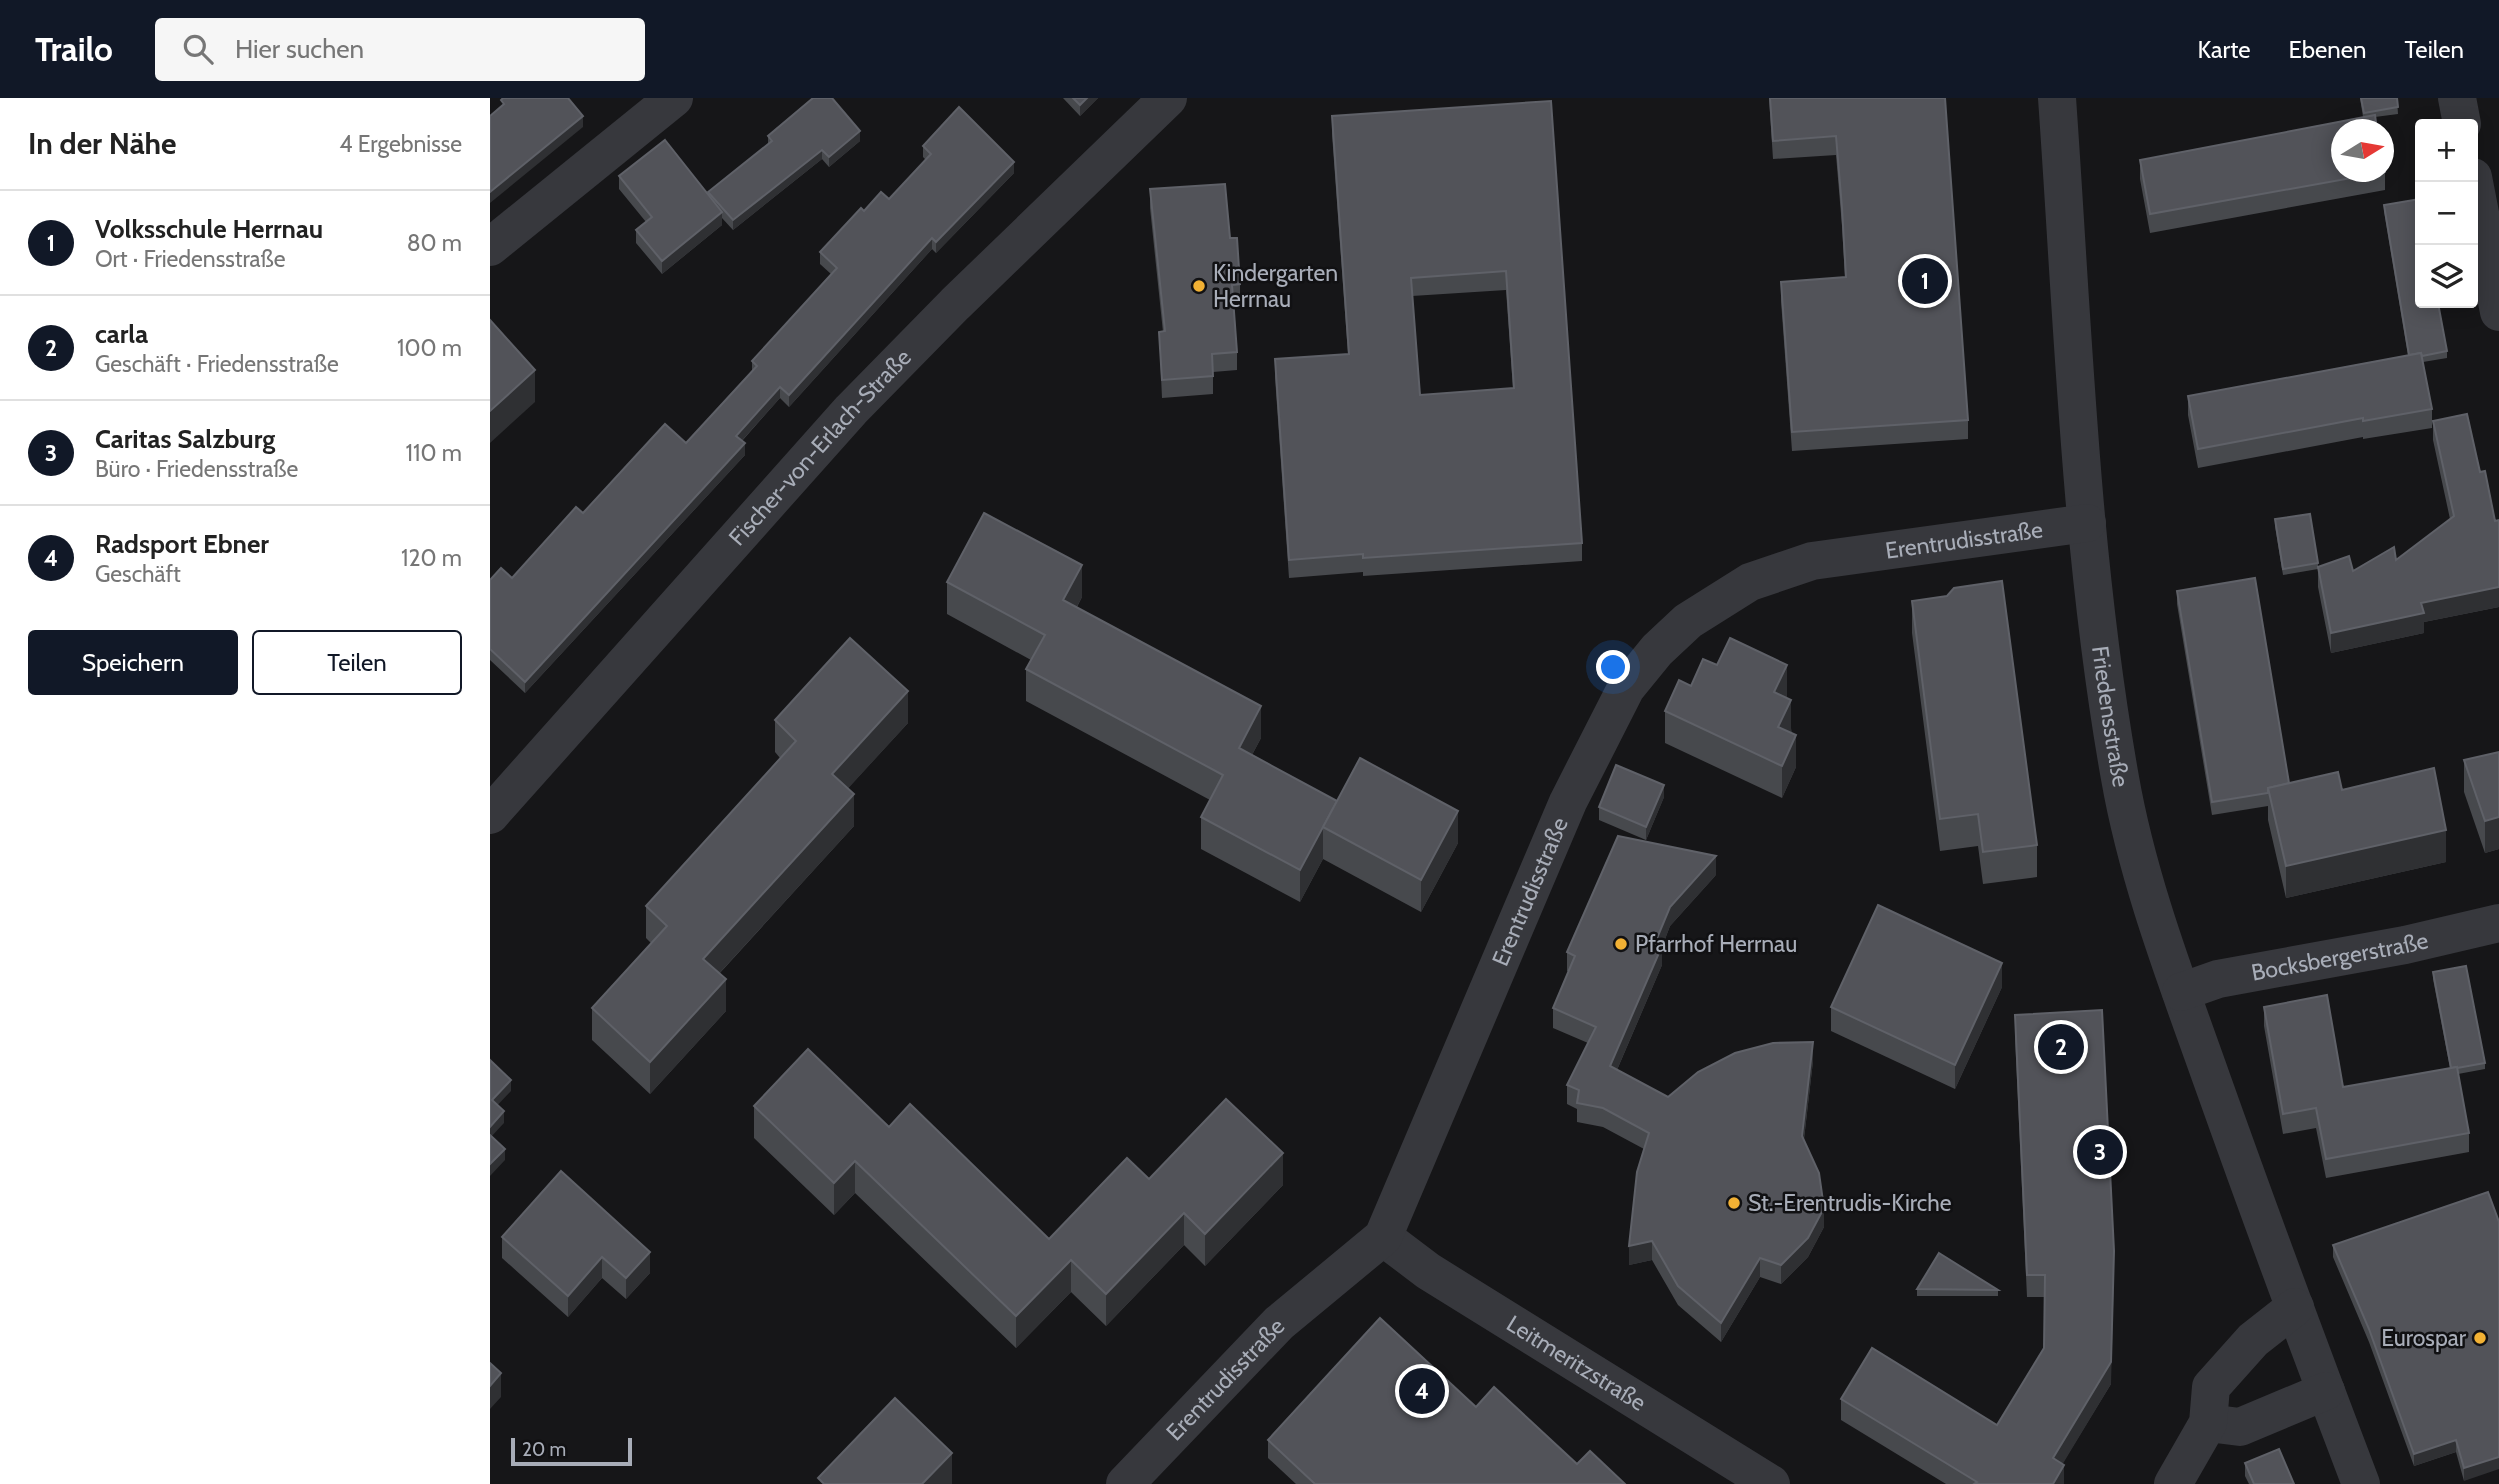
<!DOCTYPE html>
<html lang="de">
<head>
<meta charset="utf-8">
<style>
  :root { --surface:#fff; --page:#f6f6f6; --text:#222; --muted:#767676; --line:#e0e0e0; --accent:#111827 }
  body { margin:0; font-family:Cabin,sans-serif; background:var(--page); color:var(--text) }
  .controls { position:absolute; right:21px; top:21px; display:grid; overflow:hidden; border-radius:7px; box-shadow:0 4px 18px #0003 }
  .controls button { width:63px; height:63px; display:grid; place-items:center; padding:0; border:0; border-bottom:2px solid var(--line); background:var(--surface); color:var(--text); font:35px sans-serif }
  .compass { position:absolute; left:1841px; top:21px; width:63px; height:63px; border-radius:50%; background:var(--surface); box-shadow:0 4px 18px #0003; rotate:79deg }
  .scale { position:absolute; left:21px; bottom:18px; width:121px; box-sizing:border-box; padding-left:7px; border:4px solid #a8adb8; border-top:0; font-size:19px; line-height:24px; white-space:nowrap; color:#a8adb8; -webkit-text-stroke:5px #111113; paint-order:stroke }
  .you { position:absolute; left:1124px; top:570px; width:24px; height:24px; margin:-18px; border:5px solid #fff; border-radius:50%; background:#1a73e8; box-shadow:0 0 0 10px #1a73e833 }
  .badge { display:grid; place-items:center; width:46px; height:46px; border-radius:50%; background:var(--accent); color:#fff; font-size:23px; font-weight:700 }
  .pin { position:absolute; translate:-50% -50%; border:4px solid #fff; box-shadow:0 2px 7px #0006 }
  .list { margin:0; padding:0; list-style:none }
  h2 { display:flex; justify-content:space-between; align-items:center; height:91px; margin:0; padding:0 28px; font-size:30px }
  h2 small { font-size:23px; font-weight:400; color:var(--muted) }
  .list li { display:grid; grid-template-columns:46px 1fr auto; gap:21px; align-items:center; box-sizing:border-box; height:105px; padding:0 28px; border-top:2px solid var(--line) }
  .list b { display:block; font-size:26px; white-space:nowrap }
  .list p { margin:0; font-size:23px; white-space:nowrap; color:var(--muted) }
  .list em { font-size:23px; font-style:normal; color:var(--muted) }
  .actions { display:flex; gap:14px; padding:21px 28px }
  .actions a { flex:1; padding:16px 0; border:2px solid var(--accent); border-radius:7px; text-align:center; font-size:24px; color:var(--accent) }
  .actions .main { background:var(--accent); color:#fff }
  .icon { flex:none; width:38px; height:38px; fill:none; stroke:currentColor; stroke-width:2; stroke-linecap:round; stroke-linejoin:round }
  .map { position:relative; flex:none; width:2009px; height:1386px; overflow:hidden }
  header { display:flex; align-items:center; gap:42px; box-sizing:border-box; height:98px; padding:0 35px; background:var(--accent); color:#fff }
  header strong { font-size:33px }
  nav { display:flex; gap:38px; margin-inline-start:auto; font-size:24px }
  .search { width:490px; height:63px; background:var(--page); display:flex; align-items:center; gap:18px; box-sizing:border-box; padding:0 24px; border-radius:7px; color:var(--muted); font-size:26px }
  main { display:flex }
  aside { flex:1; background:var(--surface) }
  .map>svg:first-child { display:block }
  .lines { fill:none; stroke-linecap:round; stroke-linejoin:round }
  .minor { stroke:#37383d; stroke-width:38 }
  .wall { fill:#47494d; fill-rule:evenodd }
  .shaded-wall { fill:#2f3033 }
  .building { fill:#525359; stroke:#5f6168; stroke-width:2; fill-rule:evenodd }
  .poi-dot { fill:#f2b134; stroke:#111113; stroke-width:2.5 }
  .labels { text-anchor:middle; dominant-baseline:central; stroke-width:5; stroke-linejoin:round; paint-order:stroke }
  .poi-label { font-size:23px; fill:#a8adb8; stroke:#111113; text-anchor:start }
  .street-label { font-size:23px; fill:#a8adb8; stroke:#111113 }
</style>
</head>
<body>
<header>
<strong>Trailo</strong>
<div class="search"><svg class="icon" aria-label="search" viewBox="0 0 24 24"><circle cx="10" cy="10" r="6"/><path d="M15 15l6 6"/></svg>Hier suchen</div>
<nav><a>Karte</a><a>Ebenen</a><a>Teilen</a></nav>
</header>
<main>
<aside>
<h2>In der Nähe<small>4 Ergebnisse</small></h2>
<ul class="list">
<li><span class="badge">1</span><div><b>Volksschule Herrnau</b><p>Ort · Friedensstraße</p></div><em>80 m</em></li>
<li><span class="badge">2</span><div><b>carla</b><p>Geschäft · Friedensstraße</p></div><em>100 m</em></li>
<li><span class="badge">3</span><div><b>Caritas Salzburg</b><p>Büro · Friedensstraße</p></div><em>110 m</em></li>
<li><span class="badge">4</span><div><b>Radsport Ebner</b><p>Geschäft</p></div><em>120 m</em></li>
</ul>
<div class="actions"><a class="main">Speichern</a><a>Teilen</a></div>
</aside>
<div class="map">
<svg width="2009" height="1386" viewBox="0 0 2009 1386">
  <rect width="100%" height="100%" fill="#161618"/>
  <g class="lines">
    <g class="minor">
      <path id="s1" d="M 1567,0 C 1583,226 1590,456 1630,680 C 1648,783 1687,883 1722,982 C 1770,1117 1820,1252 1871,1386"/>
      <path d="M 1967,0 L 1972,26"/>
      <path d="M 1983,79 L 2009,214"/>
      <path d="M 0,149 L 184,0"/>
      <path id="s2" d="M 0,717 L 361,312 L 465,206 L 678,0"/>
      <path id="s3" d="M 1691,894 L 1728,881 L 1915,847 L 2009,825"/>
      <path id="s4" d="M 893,1139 L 938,1173 L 1281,1386"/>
      <path d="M 1718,1325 L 1750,1329 L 1836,1293"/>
      <path id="s5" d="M 635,1386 L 789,1225 L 893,1139 L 1078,704 L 1136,590 L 1167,552 L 1198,523 L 1260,484 L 1322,463 L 1597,425"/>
      <path d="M 1683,1386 L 1718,1325 L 1721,1289 L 1763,1242 L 1805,1209"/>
    </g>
  </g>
  <g class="wall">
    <path d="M 573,0 L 608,0 L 590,18 Z"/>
    <path d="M 1279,0 L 1455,0 L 1478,322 L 1478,341 L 1302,353 L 1291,203 L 1291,184 L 1355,180 L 1352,128 L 1346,57 L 1283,61 Z"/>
    <path d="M 1870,0 L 1907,0 L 1908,16 L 1885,19 L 1895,74 L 1895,92 L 1660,135 L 1650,81 L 1650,62 L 1873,19 Z"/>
    <path d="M 1061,3 L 1092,445 L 1092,463 L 873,478 L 873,474 L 799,480 L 785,279 L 785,261 L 858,256 L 842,36 L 842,18 ZM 1016,192 L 1023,291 L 930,297 L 922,198 Z"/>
    <path d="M 278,38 L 370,43 L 339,69 L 332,61 L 243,132 L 232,120 L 232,127 L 172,176 L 146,145 L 146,132 L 156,124 L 129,91 L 129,78 L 218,97 L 218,94 L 278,46 Z"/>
    <path d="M 433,48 L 524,75 L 446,155 L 442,151 L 299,309 L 290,300 L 252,343 L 255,357 L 35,595 L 0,562 L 0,482 L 22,480 L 93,415 L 196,345 L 262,274 L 262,263 L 341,176 L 330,166 L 330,154 L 374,113 L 399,101 L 436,62 L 433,59 Z"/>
    <path d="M 660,91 L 740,140 L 750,186 L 750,204 L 744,205 L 747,254 L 747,272 L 723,274 L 723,296 L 672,300 L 669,234 L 673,234 L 660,110 Z"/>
    <path d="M 1894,107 L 1957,253 L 1957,260 L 1933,264 L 1942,311 L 1942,330 L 1873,341 L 1873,339 L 1708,370 L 1698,317 L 1698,298 L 1918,257 L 1894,113 Z"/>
    <path d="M 1943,323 L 1990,374 L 2005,423 L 2009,422 L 2009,509 L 1934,524 L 1934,535 L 1841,555 L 1828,489 L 1828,471 L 1793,477 L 1785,428 L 1785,421 L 1828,465 L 1828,469 L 1863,473 L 1906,462 L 1960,421 L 1943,342 Z"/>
    <path d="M 457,484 L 592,499 L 587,509 L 771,640 L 762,657 L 847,703 L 968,745 L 931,814 L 833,761 L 810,804 L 711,751 L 711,719 L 720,702 L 536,603 L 536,571 L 541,562 L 457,516 Z"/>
    <path d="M 1687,493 L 1799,685 L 1852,692 L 1956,764 L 1796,800 L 1778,722 L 1778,708 L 1722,717 L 1687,506 Z"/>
    <path d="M 1422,503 L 1547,747 L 1547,779 L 1493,786 L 1488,748 L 1450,753 L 1422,535 Z"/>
    <path d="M 1201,588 L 1297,599 L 1306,669 L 1292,700 L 1175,645 L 1175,613 Z"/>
    <path d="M 285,622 L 418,625 L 358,690 L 364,728 L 229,876 L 236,913 L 160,996 L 102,942 L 102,910 L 161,845 L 156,840 L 156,808 L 290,660 L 285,654 Z"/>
    <path d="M 2009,654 L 2009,751 L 1995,755 L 1974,694 L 1974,662 Z"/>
    <path d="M 1174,699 L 1156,742 L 1109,722 L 1109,709 Z"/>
    <path d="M 1226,777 L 1180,828 L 1172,849 L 1172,867 L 1127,972 L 1178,999 L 1323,963 L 1314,1041 L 1334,1129 L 1318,1159 L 1291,1186 L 1270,1179 L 1231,1244 L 1188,1207 L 1162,1162 L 1139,1167 L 1154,1051 L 1113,1029 L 1087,1024 L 1087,1011 L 1077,1006 L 1077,987 L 1098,945 L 1063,930 L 1063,910 L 1079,874 L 1077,873 L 1077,854 Z"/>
    <path d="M 1943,874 L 1995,965 L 1995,971 L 1968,976 L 1979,1035 L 1979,1054 L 1836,1080 L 1826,1030 L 1793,1036 L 1774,928 L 1774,909 L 1853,989 L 1960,970 L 1943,881 Z"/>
    <path d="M 1512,889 L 1465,991 L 1341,933 L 1341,909 Z"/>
    <path d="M 1525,917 L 1621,1286 L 1572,1366 L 1574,1386 L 1456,1386 L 1351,1322 L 1351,1301 L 1507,1327 L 1554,1250 L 1554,1199 L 1537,1199 L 1525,939 Z"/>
    <path d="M 264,1008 L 399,1029 L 559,1141 L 659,1081 L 793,1087 L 715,1168 L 694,1147 L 616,1228 L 581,1194 L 526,1250 L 365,1095 L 344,1117 L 264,1040 Z"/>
    <path d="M 71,1073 L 160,1175 L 136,1201 L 112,1180 L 78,1219 L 12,1160 L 12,1139 Z"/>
    <path d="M 1998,1094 L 1974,1383 L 1966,1354 L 1924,1368 L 1879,1244 L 1843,1159 L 1843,1147 Z"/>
    <path d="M 1427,1191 L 1508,1192 L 1508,1198 L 1427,1198 Z"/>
    <path d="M 986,1309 L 1087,1366 L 1135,1386 L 806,1386 L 778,1360 L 778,1342 Z"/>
    <path d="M 1755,1365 L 1804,1386 L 1759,1386 L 1755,1378 Z"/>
  </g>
  <g class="shaded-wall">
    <path d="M 597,0 L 608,0 L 590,18 L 590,7 Z"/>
    <path d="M 93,18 L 93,29 L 0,105 L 0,94 Z"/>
    <path d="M 370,33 L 370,43 L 339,69 L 339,59 Z"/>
    <path d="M 332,52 L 332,61 L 243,132 L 243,122 Z"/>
    <path d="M 524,64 L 524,75 L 446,155 L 446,144 Z"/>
    <path d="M 232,114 L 232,127 L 172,176 L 172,163 Z"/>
    <path d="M 442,140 L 442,151 L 299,309 L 299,297 Z"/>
    <path d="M 45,272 L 45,304 L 0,345 L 0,313 Z"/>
    <path d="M 290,289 L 290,300 L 246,349 L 246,338 Z"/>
    <path d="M 255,345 L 255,357 L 35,595 L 35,584 Z"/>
    <path d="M 592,467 L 592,499 L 573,534 L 573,502 Z"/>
    <path d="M 2009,489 L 2009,509 L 1934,524 L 1934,535 L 1841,555 L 1841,535 L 1931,505 Z"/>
    <path d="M 1297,567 L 1297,599 L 1284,626 L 1284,594 Z"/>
    <path d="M 418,593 L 418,625 L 342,708 L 342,676 Z"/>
    <path d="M 1301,602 L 1301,634 L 1288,661 L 1288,629 Z"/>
    <path d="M 771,608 L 771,640 L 749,681 L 749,650 Z"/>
    <path d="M 1306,637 L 1306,669 L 1292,700 L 1292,668 Z"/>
    <path d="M 1174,687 L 1174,699 L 1156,742 L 1156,729 Z"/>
    <path d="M 364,696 L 364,728 L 213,893 L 213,861 Z"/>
    <path d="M 847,703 L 833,729 L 833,761 L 810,804 L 810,772 Z"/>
    <path d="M 968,713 L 968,745 L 931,814 L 931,782 Z"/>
    <path d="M 2009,719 L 2009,751 L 1995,755 L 1995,723 Z"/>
    <path d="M 1956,732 L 1956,764 L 1796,800 L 1796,768 Z"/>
    <path d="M 1226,758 L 1226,777 L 1180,828 L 1172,849 L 1172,867 L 1120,988 L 1120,968 L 1165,845 L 1180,809 Z"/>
    <path d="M 1512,865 L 1512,889 L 1465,991 L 1465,967 Z"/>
    <path d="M 236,881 L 236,913 L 160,996 L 160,964 Z"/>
    <path d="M 1323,944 L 1323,963 L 1312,1057 L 1312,1038 Z"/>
    <path d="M 21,982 L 21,993 L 2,1013 L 2,1002 Z"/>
    <path d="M 14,1013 L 14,1025 L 0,1040 L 0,1029 Z"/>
    <path d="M 15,1051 L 15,1062 L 0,1078 L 0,1066 Z"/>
    <path d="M 793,1055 L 793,1087 L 715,1168 L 715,1136 Z"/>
    <path d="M 365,1063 L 365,1095 L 344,1117 L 344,1085 Z"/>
    <path d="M 1334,1110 L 1334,1129 L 1318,1159 L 1291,1186 L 1291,1167 Z"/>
    <path d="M 694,1115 L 694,1147 L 616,1228 L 616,1196 Z"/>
    <path d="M 1162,1143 L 1162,1162 L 1139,1167 L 1139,1148 Z"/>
    <path d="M 160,1154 L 160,1175 L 136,1201 L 136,1180 Z"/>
    <path d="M 112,1159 L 112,1180 L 78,1219 L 78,1198 Z"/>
    <path d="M 1270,1160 L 1270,1179 L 1231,1244 L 1231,1225 Z"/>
    <path d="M 581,1162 L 581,1194 L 526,1250 L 526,1218 Z"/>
    <path d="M 1624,1175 L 1621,1286 L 1563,1382 L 1563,1360 Z"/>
    <path d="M 11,1275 L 11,1299 L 0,1311 L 0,1288 Z"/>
    <path d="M 1966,1342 L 1966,1354 L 1924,1368 L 1924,1356 Z"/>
    <path d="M 462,1355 L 462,1386 L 432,1386 Z"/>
    <path d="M 2009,1359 L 2009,1371 L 1974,1383 L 1974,1370 Z"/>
    <path d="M 1574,1367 L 1574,1386 L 1563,1386 Z"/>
  </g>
  <g class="building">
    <path d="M 13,0 L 78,0 L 93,18 L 0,94 L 0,18 L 14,6 L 11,2 Z"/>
    <path d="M 323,0 L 342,0 L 370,33 L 339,59 L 332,52 L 243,122 L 218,94 L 282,43 L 278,38 Z"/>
    <path d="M 583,0 L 597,0 L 590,7 Z"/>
    <path d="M 1280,0 L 1455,0 L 1478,322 L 1302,334 L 1291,184 L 1356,179 L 1352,110 L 1346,38 L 1283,43 Z"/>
    <path d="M 1871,0 L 1907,0 L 1908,9 L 1874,15 Z"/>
    <path d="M 1061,3 L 1092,445 L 873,460 L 873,456 L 799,462 L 785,261 L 859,256 L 842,18 ZM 1016,173 L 1024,290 L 930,297 L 921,180 Z"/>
    <path d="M 469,9 L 524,64 L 446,144 L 442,140 L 299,297 L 290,289 L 246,338 L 255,345 L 35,584 L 0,551 L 0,482 L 11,470 L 22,480 L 86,409 L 93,415 L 175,326 L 196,345 L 267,268 L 262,263 L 347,170 L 330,154 L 371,110 L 374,113 L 391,94 L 399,101 L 441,56 L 433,48 Z"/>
    <path d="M 1885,17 L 1887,32 L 1852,32 L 1852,74 L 1894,74 L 1894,66 L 1895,74 L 1660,116 L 1650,62 Z"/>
    <path d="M 175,42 L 232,114 L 172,163 L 146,132 L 162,119 L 129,78 Z"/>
    <path d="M 735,86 L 740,140 L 747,140 L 750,186 L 742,187 L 747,254 L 722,256 L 723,278 L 672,282 L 669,234 L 675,233 L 660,91 Z"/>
    <path d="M 1930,101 L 1930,205 L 1948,205 L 1957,253 L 1932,258 L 1931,255 L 1919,257 L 1894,107 Z"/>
    <path d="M 0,222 L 45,272 L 0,313 Z"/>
    <path d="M 1931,255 L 1942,311 L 1873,323 L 1873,320 L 1708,351 L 1698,298 Z"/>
    <path d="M 1977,316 L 1990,374 L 1995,373 L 2005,423 L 2009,422 L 2009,489 L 1931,505 L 1934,515 L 1841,535 L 1828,469 L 1859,458 L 1863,473 L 1904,449 L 1906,462 L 1964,418 L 1943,323 Z"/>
    <path d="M 494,415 L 592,467 L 573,502 L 771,608 L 749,650 L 847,703 L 810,772 L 711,719 L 733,677 L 536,571 L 555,537 L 457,484 Z"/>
    <path d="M 1820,416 L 1828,465 L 1793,471 L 1785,421 Z"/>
    <path d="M 1765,480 L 1799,685 L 1778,690 L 1778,695 L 1722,704 L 1687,493 Z"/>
    <path d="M 1512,483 L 1547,747 L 1493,754 L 1488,716 L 1450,721 L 1422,503 L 1457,498 L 1464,490 Z"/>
    <path d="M 360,540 L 418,593 L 342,676 L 364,696 L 213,861 L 236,881 L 160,964 L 102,910 L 177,828 L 156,808 L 306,643 L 285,622 Z"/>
    <path d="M 1240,540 L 1297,567 L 1284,594 L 1301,602 L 1288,629 L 1306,637 L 1292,668 L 1175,613 L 1189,582 L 1201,588 L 1213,561 L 1227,567 Z"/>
    <path d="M 2009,654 L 2009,719 L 1995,723 L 1974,662 Z"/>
    <path d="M 870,660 L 968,713 L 931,782 L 833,729 Z"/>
    <path d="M 1126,667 L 1174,687 L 1156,729 L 1109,709 Z"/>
    <path d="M 1944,670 L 1956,732 L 1796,768 L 1778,690 L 1848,674 L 1852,692 Z"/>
    <path d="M 1128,738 L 1226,758 L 1180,809 L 1165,845 L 1172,848 L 1120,968 L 1178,999 L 1208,974 L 1245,955 L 1283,945 L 1323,944 L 1312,1038 L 1329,1075 L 1334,1110 L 1318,1140 L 1291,1167 L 1270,1160 L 1231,1225 L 1188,1188 L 1162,1143 L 1139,1148 L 1147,1074 L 1159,1035 L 1113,1010 L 1087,1005 L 1089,992 L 1077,987 L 1106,929 L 1063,910 L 1085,858 L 1077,854 Z"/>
    <path d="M 1388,807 L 1512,865 L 1465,967 L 1341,909 Z"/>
    <path d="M 1976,868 L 1995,965 L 1967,970 L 1967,969 L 1961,970 L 1943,874 Z"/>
    <path d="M 1837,897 L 1853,989 L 1967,969 L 1979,1035 L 1836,1061 L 1826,1010 L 1793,1016 L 1774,909 Z"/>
    <path d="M 1612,912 L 1624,1153 L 1621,1264 L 1563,1360 L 1574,1367 L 1563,1386 L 1484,1386 L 1487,1384 L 1351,1301 L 1382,1250 L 1507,1327 L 1554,1250 L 1555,1177 L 1537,1177 L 1525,917 Z"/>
    <path d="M 318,951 L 399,1029 L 420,1006 L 559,1141 L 637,1060 L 659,1081 L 736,1001 L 793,1055 L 715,1136 L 694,1115 L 616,1196 L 581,1162 L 526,1218 L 365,1063 L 344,1085 L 264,1008 Z"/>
    <path d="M 0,962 L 21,982 L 2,1002 L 14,1013 L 0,1029 Z"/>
    <path d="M 0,1037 L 15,1051 L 0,1066 Z"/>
    <path d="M 71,1073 L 160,1154 L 136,1180 L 112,1159 L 78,1198 L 12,1139 Z"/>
    <path d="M 1998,1094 L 2009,1124 L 2009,1359 L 1974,1370 L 1966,1342 L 1924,1356 L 1879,1231 L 1843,1147 Z"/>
    <path d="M 1449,1155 L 1508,1192 L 1427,1191 Z"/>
    <path d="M 890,1220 L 986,1309 L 1004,1289 L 1087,1366 L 1100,1353 L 1135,1386 L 825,1386 L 778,1342 Z"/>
    <path d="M 0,1265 L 11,1275 L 0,1288 Z"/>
    <path d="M 405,1300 L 462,1355 L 432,1386 L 334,1386 L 328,1380 Z"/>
    <path d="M 1789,1351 L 1804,1386 L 1764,1386 L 1755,1365 Z"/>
  </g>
  <g class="poi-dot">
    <circle cx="709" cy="188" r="7"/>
    <circle cx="1131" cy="846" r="7"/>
    <circle cx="1244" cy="1105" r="7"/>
    <circle cx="1990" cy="1240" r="7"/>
  </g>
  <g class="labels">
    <g class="poi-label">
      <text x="723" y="175">Kindergarten<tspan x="723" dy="26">Herrnau</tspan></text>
      <text x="1145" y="846">Pfarrhof Herrnau</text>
      <text x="1258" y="1105">St.-Erentrudis-Kirche</text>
      <text x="1976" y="1240" text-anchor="end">Eurospar</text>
    </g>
    <g class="street-label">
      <text stroke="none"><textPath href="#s2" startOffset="494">Fischer-von-Erlach-Straße</textPath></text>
      <text stroke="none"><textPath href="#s5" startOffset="1342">Erentrudisstraße</textPath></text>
      <text stroke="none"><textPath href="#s1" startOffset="621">Friedensstraße</textPath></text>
      <text stroke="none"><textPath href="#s5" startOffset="733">Erentrudisstraße</textPath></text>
      <text stroke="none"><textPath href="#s3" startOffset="163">Bocksbergerstraße</textPath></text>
      <text stroke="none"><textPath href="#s4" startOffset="231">Leitmeritzstraße</textPath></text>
      <text stroke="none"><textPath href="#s5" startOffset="145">Erentrudisstraße</textPath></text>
    </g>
  </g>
</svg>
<div class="controls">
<button>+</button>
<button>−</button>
<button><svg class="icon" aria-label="layers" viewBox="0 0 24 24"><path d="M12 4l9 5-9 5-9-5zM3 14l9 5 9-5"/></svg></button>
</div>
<svg class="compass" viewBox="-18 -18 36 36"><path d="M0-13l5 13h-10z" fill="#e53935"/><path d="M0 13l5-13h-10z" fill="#767676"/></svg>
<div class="scale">20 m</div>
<div class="you"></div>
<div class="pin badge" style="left:1435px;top:183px">1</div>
<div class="pin badge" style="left:1571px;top:949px">2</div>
<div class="pin badge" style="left:1610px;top:1054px">3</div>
<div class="pin badge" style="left:932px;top:1293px">4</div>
</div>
</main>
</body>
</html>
